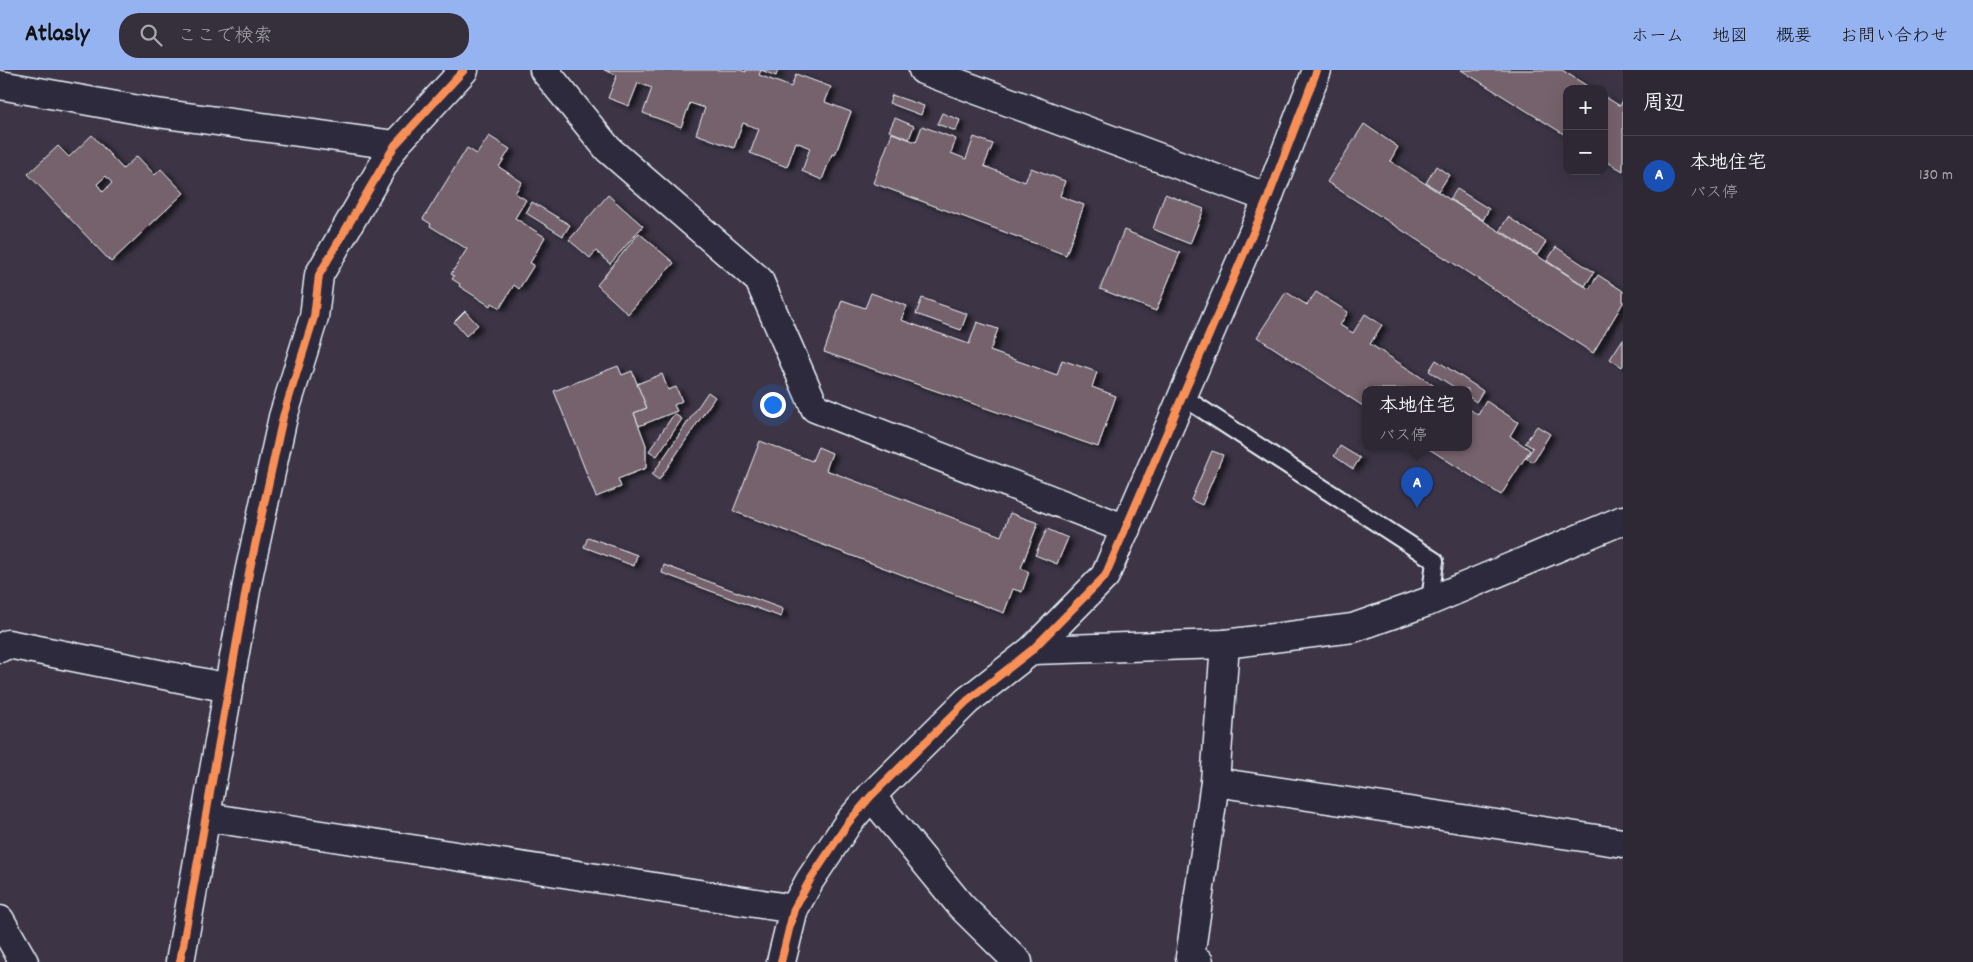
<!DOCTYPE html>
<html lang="ja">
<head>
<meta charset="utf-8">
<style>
  :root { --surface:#2e2834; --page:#36303c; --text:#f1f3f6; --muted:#a7a6ac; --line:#49444f; --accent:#95b2f1 }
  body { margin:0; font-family:Dekko,"Klee One",sans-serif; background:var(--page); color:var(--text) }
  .controls { position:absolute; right:15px; top:15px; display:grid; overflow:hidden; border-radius:10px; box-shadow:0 5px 20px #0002 }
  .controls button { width:45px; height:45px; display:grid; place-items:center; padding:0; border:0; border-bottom:1px solid var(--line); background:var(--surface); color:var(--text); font:25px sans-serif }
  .you { position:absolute; left:772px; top:334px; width:18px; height:18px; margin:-12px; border:4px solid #fff; border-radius:50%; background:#1a73e8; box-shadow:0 0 0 8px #1a73e833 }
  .badge { display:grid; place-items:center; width:32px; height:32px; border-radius:50%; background:var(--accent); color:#fff; font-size:16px; font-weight:700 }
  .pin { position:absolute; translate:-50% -41px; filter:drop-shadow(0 1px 2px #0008) }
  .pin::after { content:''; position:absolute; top:26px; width:18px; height:15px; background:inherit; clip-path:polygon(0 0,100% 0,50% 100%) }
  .popup { position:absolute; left:1362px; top:316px; width:110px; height:65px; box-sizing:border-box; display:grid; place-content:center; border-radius:10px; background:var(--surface); filter:drop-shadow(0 1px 4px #0005); font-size:16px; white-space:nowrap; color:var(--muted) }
  .popup b { font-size:19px; color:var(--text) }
  .popup::after { content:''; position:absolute; left:50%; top:100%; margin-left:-10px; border:10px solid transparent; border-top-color:var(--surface) }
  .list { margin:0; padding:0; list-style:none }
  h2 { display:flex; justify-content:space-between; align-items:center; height:65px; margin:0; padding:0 20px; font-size:21px }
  h2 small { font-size:16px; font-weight:400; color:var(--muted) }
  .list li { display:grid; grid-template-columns:32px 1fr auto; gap:15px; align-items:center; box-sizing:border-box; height:80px; padding:0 20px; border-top:1px solid var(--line) }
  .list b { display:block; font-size:19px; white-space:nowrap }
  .list p { margin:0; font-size:16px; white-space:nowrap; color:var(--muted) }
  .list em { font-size:16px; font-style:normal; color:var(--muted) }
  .icon { flex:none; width:28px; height:28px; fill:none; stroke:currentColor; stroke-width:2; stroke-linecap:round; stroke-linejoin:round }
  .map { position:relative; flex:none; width:1623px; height:892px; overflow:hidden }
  header { display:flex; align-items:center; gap:30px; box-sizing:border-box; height:70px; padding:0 25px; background:var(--accent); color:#111 }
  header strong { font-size:24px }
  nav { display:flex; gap:28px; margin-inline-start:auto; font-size:18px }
  .search { width:350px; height:45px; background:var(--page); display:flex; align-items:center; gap:12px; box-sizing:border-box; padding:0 18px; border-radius:20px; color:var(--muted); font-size:19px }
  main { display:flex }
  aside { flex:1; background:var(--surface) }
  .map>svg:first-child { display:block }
  .building { fill:#76626c; stroke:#e8f1f8; fill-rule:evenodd; filter:url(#shadow) }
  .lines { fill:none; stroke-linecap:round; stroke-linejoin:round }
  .service-casing { stroke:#e8f1f8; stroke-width:20 }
  .minor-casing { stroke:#e8f1f8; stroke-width:31 }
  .tertiary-casing { stroke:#e8f1f8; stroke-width:31 }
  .service { stroke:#2f2a3d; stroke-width:16 }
  .minor { stroke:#2f2a3d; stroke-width:28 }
  .tertiary { stroke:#2f2a3d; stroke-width:28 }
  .cycleway-casing { stroke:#2f2a3d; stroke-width:11 }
  .cycleway { stroke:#f78f57; stroke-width:8 }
</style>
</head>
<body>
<header>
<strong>Atlasly</strong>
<div class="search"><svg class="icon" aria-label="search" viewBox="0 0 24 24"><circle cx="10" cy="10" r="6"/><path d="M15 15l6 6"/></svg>ここで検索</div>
<nav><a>ホーム</a><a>地図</a><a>概要</a><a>お問い合わせ</a></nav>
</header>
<main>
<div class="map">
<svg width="1623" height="892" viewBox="0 0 1623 892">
  <defs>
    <filter id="shadow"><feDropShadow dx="5.5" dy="3" stdDeviation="2.5" flood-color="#0009"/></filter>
  </defs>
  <rect width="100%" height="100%" fill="#3d3546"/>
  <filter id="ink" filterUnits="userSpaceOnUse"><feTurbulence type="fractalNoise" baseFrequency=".02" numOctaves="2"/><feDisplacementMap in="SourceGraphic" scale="10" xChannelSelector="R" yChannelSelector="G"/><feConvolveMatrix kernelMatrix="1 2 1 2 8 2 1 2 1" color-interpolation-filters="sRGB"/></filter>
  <g filter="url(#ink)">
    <g class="building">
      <path d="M 604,0 L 740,0 L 746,2 L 746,0 L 778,0 L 776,6 L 761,0 L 759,5 L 791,17 L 796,4 L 831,17 L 825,32 L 851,42 L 835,85 L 832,84 L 822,110 L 802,101 L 810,78 L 796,72 L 787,97 L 750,83 L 759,59 L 743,53 L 734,78 L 696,64 L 705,38 L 690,33 L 681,57 L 643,43 L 652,18 L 638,13 L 629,36 L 608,28 L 617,5 Z"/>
      <path d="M 1461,0 L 1562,0 L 1592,19 L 1567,19 L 1567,66 Z"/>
      <path d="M 892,25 L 924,36 L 921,45 L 889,33 Z"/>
      <path d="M 1604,26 L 1620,36 L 1623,30 L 1623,101 L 1604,90 Z"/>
      <path d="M 942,43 L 960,50 L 956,61 L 937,54 Z"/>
      <path d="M 895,48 L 914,56 L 909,69 L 889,61 Z"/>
      <path d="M 1364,54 L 1398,77 L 1390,91 L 1589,219 L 1598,205 L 1623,221 L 1623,233 L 1593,283 L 1327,112 Z"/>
      <path d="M 922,56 L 956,69 L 951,83 L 966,89 L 974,67 L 993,74 L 984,96 L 1025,112 L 1031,98 L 1065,111 L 1060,126 L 1084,135 L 1066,185 L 873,113 L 892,63 L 916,72 Z"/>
      <path d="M 92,65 L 123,99 L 137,86 L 155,105 L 161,99 L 184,123 L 111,192 L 28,104 L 58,76 L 69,87 ZM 106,106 L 112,113 L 103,122 L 97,114 Z"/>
      <path d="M 489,66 L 510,79 L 499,97 L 522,112 L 515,123 L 526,130 L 515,148 L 545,167 L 530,193 L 534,195 L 519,219 L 514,215 L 500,238 L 492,233 L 490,236 L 459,216 L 460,214 L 452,209 L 454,206 L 451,204 L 467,179 L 430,156 L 431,154 L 423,149 L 467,78 L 477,84 Z"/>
      <path d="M 1436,96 L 1449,105 L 1439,121 L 1426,113 Z"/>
      <path d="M 1457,119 L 1489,139 L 1483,150 L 1450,129 Z"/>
      <path d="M 1165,124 L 1204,139 L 1190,174 L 1153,159 Z"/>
      <path d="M 608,125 L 643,156 L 610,194 L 596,181 L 590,188 L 569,170 Z"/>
      <path d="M 532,132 L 570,155 L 563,166 L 526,143 Z"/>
      <path d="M 1508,147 L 1546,172 L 1537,185 L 1500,160 Z"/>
      <path d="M 1124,160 L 1180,183 L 1156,241 L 1100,219 Z"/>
      <path d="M 639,163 L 674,193 L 628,244 L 597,215 Z"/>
      <path d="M 1556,177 L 1594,202 L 1585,216 L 1547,191 Z"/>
      <path d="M 1286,222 L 1307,235 L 1316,222 L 1348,242 L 1340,255 L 1353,263 L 1365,244 L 1382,255 L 1370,274 L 1439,319 L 1366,319 L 1366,338 L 1257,267 Z"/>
      <path d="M 871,223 L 907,236 L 901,250 L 969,274 L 977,252 L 998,259 L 990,281 L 1057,305 L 1062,290 L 1097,302 L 1092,317 L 1116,326 L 1098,377 L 824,282 L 842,230 L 865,238 Z"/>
      <path d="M 922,228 L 967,244 L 961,260 L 916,244 Z"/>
      <path d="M 465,241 L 478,255 L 466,266 L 454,252 Z"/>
      <path d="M 1623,269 L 1623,295 L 1622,297 L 1610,289 Z"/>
      <path d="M 1436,290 L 1483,321 L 1476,332 L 1468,326 L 1468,319 L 1457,319 L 1429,301 Z"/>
      <path d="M 618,296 L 622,305 L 632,301 L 647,338 L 634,343 L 646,375 L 646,398 L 618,409 L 621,417 L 596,427 L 554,321 Z"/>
      <path d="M 662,304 L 668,320 L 676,317 L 682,331 L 674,335 L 677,341 L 639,356 L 634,343 L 647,338 L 637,314 Z"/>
      <path d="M 708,322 L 715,327 L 659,410 L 652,405 Z"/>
      <path d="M 1486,331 L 1518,352 L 1510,366 L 1530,380 L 1501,425 L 1426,377 L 1468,377 L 1468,338 L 1478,345 Z"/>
      <path d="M 674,344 L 682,349 L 657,386 L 649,381 Z"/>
      <path d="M 1537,356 L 1550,364 L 1533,392 L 1526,388 L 1533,378 L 1525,373 Z"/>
      <path d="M 760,371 L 812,391 L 818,377 L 832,383 L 826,400 L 1001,466 L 1010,443 L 1038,453 L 1021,498 L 1029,502 L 1022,522 L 1013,519 L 1004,543 L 733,441 Z"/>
      <path d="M 1340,376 L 1360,388 L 1353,399 L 1334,386 Z"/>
      <path d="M 1212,381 L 1223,385 L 1202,435 L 1191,430 Z"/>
      <path d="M 1047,459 L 1068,468 L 1057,494 L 1035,485 Z"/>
      <path d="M 588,467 L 637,485 L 634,496 L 584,477 Z"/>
      <path d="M 664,495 L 783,539 L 781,547 L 662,503 Z"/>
    </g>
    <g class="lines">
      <g class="service-casing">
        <path id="service" d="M 1183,327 L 1435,491 L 1430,531"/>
      </g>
      <g class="minor-casing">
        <g id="minor">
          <path d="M 544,0 L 608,79 L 759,210 L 815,338 L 1126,459"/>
          <path d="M 0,15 L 150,42 L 395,75"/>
          <path d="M 1225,574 L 1215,712 L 1623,773"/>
          <path d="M 0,578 L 8,574 L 229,618"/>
          <path d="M 871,726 L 961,836 L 1018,892"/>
          <path d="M 206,747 L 794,839"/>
          <path d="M 180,892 L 249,503 L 283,347 L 314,247 L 319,205 L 395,75 L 464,0"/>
          <path d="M 1199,892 L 1190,887 L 1215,712"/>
        </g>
      </g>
      <g class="tertiary-casing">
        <g id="tertiary">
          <path d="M 923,0 L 1268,128"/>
          <path d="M 1032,580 L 1225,574 L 1353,558 L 1430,531 L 1623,450"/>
          <path d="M 0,850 L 24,892"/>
          <path d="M 781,892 L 794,839 L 810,810 L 848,753 L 871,726 L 967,631 L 1032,580 L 1105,506 L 1268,128 L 1317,0"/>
        </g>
      </g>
      <use href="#service" class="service"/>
      <use href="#minor" class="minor"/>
      <use href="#tertiary" class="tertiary"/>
      <g class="cycleway-casing">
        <g id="cycleway">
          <path d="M 180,892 L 249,503 L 283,347 L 314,247 L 319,205 L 395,75 L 464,0"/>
          <path d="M 781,892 L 794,839 L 810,810 L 848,753 L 871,726 L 967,631 L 1032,580 L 1105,506 L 1268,128 L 1317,0"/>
        </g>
      </g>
      <use href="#cycleway" class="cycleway"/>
    </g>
  </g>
</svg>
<div class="controls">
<button>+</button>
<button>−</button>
</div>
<div class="you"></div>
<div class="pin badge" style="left:1417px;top:438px;background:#1a4fb4">A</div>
<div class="popup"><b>本地住宅</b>バス停</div>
</div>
<aside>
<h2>周辺<small></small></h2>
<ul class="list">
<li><span class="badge" style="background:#1a4fb4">A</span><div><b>本地住宅</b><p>バス停</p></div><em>130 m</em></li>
</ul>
</aside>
</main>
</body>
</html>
